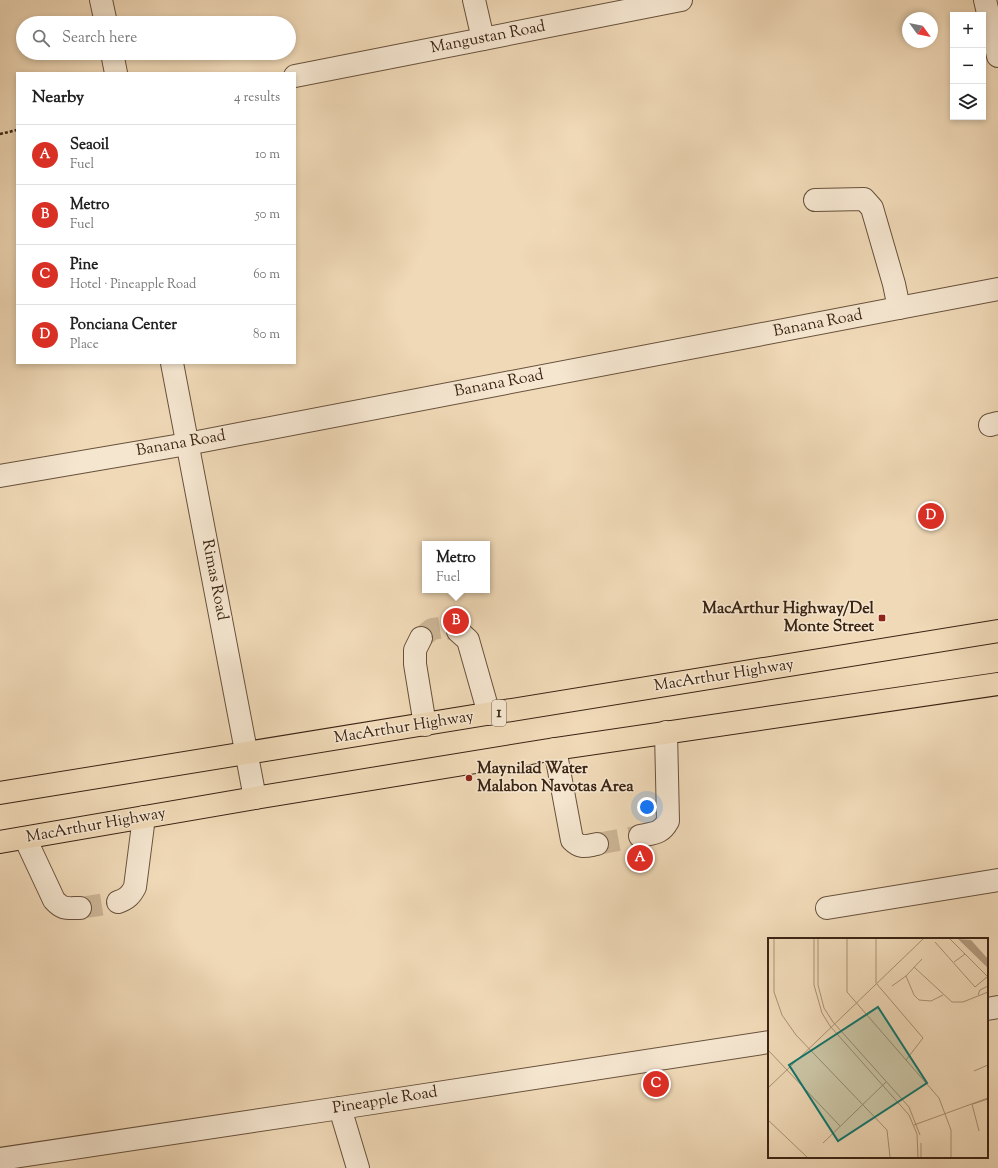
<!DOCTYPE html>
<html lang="en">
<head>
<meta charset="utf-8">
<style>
  :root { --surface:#fff; --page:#f2f2f2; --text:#222; --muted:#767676; --line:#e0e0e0; --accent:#d93025 }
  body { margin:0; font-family:"Sorts Mill Goudy",serif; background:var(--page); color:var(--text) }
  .controls { position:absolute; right:12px; top:12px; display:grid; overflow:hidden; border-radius:0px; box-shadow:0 2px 6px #0003 }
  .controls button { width:36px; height:36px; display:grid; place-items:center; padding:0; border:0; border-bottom:1px solid var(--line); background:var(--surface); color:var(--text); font:20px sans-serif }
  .compass { position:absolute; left:902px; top:12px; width:36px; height:36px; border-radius:50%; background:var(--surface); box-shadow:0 2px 6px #0003; rotate:123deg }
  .you { position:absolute; left:647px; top:807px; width:14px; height:14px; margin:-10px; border:3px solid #fff; border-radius:50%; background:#1a73e8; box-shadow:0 0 0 6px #1a73e833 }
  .badge { display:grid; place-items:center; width:26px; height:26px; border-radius:50%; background:var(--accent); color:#fff; font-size:13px; font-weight:700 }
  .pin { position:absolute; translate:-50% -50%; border:2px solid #fff; box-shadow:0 1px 4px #0006 }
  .popup { position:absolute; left:422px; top:541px; width:68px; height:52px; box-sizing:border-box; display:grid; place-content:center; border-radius:0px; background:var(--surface); filter:drop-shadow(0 1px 3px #0005); font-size:13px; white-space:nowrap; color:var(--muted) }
  .popup b { font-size:15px; color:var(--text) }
  .popup::after { content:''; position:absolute; left:50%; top:100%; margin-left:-8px; border:8px solid transparent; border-top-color:var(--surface) }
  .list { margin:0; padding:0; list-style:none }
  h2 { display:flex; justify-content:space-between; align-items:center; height:52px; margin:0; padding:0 16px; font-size:17px }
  h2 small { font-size:13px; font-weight:400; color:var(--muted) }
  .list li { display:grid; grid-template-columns:26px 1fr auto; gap:12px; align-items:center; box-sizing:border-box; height:60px; padding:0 16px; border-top:1px solid var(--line) }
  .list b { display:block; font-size:15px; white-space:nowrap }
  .list p { margin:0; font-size:13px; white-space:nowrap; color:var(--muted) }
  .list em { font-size:13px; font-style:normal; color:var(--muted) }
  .icon { flex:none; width:22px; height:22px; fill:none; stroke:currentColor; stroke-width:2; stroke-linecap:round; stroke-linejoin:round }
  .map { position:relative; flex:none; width:998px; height:1168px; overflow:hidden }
  .search { position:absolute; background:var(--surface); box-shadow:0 2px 6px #0003; left:16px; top:16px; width:280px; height:44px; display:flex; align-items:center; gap:10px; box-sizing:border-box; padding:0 14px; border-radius:22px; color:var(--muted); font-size:15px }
  .panel { position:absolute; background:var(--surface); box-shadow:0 2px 6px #0003; left:16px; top:72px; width:280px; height:292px; border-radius:0px }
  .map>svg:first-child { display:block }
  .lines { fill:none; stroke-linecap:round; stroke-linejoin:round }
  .minor-tunnel { stroke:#ccb596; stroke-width:22; stroke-dasharray:22 11; stroke-linecap:butt }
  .minor-casing { stroke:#68513c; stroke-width:24 }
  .highway-casing { stroke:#3a2413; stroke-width:24 }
  .path { stroke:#3a2413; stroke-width:2.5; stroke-dasharray:3 2; stroke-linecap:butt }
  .minor { stroke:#f5e6d0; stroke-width:22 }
  .highway { stroke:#f0d9b7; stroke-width:22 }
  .poi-dot { fill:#8f2418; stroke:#f5e6d0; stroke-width:1.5 }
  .labels { text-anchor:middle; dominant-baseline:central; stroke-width:3; stroke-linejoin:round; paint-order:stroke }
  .shield { fill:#f5e6d0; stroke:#725e4c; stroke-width:1 }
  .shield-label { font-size:15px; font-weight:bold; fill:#3a2413 }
  .street-label { font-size:16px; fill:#3a2413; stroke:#f5e6d0 }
  .poi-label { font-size:16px; font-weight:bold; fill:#3a2413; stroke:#f5e6d0; text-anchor:end }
  .inset-road { fill:none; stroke:#a79175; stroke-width:1 }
  .view { fill:#0f766e; fill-opacity:0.15; stroke:#0f766e; stroke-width:2 }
  .inset-edge { fill:none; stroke:#3a2413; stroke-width:2 }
</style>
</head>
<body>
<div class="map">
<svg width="998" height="1168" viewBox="0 0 998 1168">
  <rect width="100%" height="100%" fill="#f0d9b7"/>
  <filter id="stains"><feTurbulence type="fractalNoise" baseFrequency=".005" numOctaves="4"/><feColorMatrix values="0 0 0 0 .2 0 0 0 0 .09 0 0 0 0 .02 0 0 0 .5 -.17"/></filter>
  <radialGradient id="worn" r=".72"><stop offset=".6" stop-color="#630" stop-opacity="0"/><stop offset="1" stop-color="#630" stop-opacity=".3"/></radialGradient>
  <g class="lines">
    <g class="minor-tunnel">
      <path d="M 421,638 L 432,629 L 445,627 L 458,631"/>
      <path d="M 597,844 L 640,836"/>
      <path d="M 80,908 L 118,902"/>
    </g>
    <g class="minor-casing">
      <g id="minor">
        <path d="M 101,0 L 106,23"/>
        <path d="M 474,0 L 483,39"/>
        <path d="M 985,0 L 998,56"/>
        <path d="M 112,53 L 116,73"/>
        <path d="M 295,76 L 681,0"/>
        <path d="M 815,200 L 864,199 L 872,208 L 894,284 L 899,308"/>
        <path d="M 172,363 L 255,798"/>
        <path d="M 990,425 L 998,423"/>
        <path d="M 0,476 L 187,444 L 998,289"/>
        <path d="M 458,631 L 468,640 L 489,714"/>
        <path d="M 421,638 L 415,650 L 415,664 L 425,725"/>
        <path d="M 555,749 L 572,840 C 581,849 586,846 597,844"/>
        <path d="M 640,836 C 654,833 661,834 668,821 L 666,732"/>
        <path d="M 25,838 L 54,900 C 63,910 67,908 80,908"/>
        <path d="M 118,902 C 127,899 131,895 135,887 L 144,817"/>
        <path d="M 827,908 L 998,880"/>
        <path d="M 987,1009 L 998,1007"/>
        <path d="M 340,1108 L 358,1168"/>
        <path d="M 0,1159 L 340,1108 L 769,1042"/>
      </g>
    </g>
    <g class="highway-casing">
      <g id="highway">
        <path d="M 0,793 L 998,631"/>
        <path d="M 0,842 L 255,798 L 555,749 L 998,684"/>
      </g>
    </g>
    <path class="path" d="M 0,134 L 17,130"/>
    <use href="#minor" class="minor"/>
    <use href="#highway" class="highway"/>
  </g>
  <g class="poi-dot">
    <rect x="878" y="614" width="8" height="8" rx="2"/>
    <circle cx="469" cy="778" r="4"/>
  </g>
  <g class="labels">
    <rect class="shield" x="492" y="700" width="14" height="26" rx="3"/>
    <g class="shield-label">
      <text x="499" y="713">1</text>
    </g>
    <g class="street-label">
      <text transform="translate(488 38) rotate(-11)">Mangustan Road</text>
      <text transform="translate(818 324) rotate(-11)">Banana Road</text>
      <text transform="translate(499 384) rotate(-11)">Banana Road</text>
      <text transform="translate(181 444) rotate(-10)">Banana Road</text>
      <text transform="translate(214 580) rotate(79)">Rimas Road</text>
      <text transform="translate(724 676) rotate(-9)">MacArthur Highway</text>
      <text transform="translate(404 728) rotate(-9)">MacArthur Highway</text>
      <text transform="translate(96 826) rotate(-10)">MacArthur Highway</text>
      <text transform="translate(385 1101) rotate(-9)">Pineapple Road</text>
    </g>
    <g class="poi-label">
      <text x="874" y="609">MacArthur Highway/Del<tspan x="874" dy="18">Monte Street</tspan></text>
      <text x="477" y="769" text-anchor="start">Maynilad Water<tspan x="477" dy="18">Malabon Navotas Area</tspan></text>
    </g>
  </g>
  <g transform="translate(768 938)">
    <rect width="220" height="220" fill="#f0d9b7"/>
    <path d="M 190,1 L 203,2 L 220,21 L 220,30 Z" fill="#b29b7f"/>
    <path class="inset-road" d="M 6,1 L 6,54 L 14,77 L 28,97 L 119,192 L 122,219M 46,1 L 46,47 L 54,75 L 62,88 L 141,177 L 149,196 L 150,219M 50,1 L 50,47 L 56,70 L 65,84 L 141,169 L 152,197M 79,1 L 79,54 L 171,160 L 183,192 L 183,219M 108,1 L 108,45 L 155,100 L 138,122M 182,1 L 220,39M 167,4 L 207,49 L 219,39M 186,24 L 197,16M 146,29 L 184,64 L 195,64 L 220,54M 138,38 L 146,57 L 151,62 L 163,63 L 175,57M 124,48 L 138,38 L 154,21M 210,57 L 212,52 L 220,48M 0,112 L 72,188M 206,133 L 220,127M 0,150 L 155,1M 204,166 L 211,193M 205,166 L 220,161M 0,182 L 39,219M 146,187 L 220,160M 55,205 L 118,144M 153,205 L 153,219"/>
    <path class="view" d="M 110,69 L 159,145 L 70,203 L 21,127 Z"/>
    <rect width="220" height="220" class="inset-edge"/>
  </g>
  <rect width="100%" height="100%" filter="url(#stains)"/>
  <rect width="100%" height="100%" fill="url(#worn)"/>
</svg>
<div class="controls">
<button>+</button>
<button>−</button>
<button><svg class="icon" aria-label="layers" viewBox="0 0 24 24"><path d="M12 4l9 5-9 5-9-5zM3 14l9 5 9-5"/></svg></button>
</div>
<svg class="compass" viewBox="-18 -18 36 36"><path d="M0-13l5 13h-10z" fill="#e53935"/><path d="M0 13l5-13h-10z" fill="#767676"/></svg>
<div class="you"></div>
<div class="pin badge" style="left:640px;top:858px">A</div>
<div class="pin badge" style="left:456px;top:621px">B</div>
<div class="popup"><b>Metro</b>Fuel</div>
<div class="pin badge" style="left:656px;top:1084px">C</div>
<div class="pin badge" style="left:931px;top:516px">D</div>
<div class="search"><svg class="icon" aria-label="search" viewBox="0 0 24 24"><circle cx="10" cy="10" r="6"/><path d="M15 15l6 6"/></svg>Search here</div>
<section class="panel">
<h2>Nearby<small>4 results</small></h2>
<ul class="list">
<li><span class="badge">A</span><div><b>Seaoil</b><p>Fuel</p></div><em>10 m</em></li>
<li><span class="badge">B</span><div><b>Metro</b><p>Fuel</p></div><em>50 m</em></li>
<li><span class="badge">C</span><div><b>Pine</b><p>Hotel · Pineapple Road</p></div><em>60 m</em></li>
<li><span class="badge">D</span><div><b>Ponciana Center</b><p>Place</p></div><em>80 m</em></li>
</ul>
</section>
</div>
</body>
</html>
